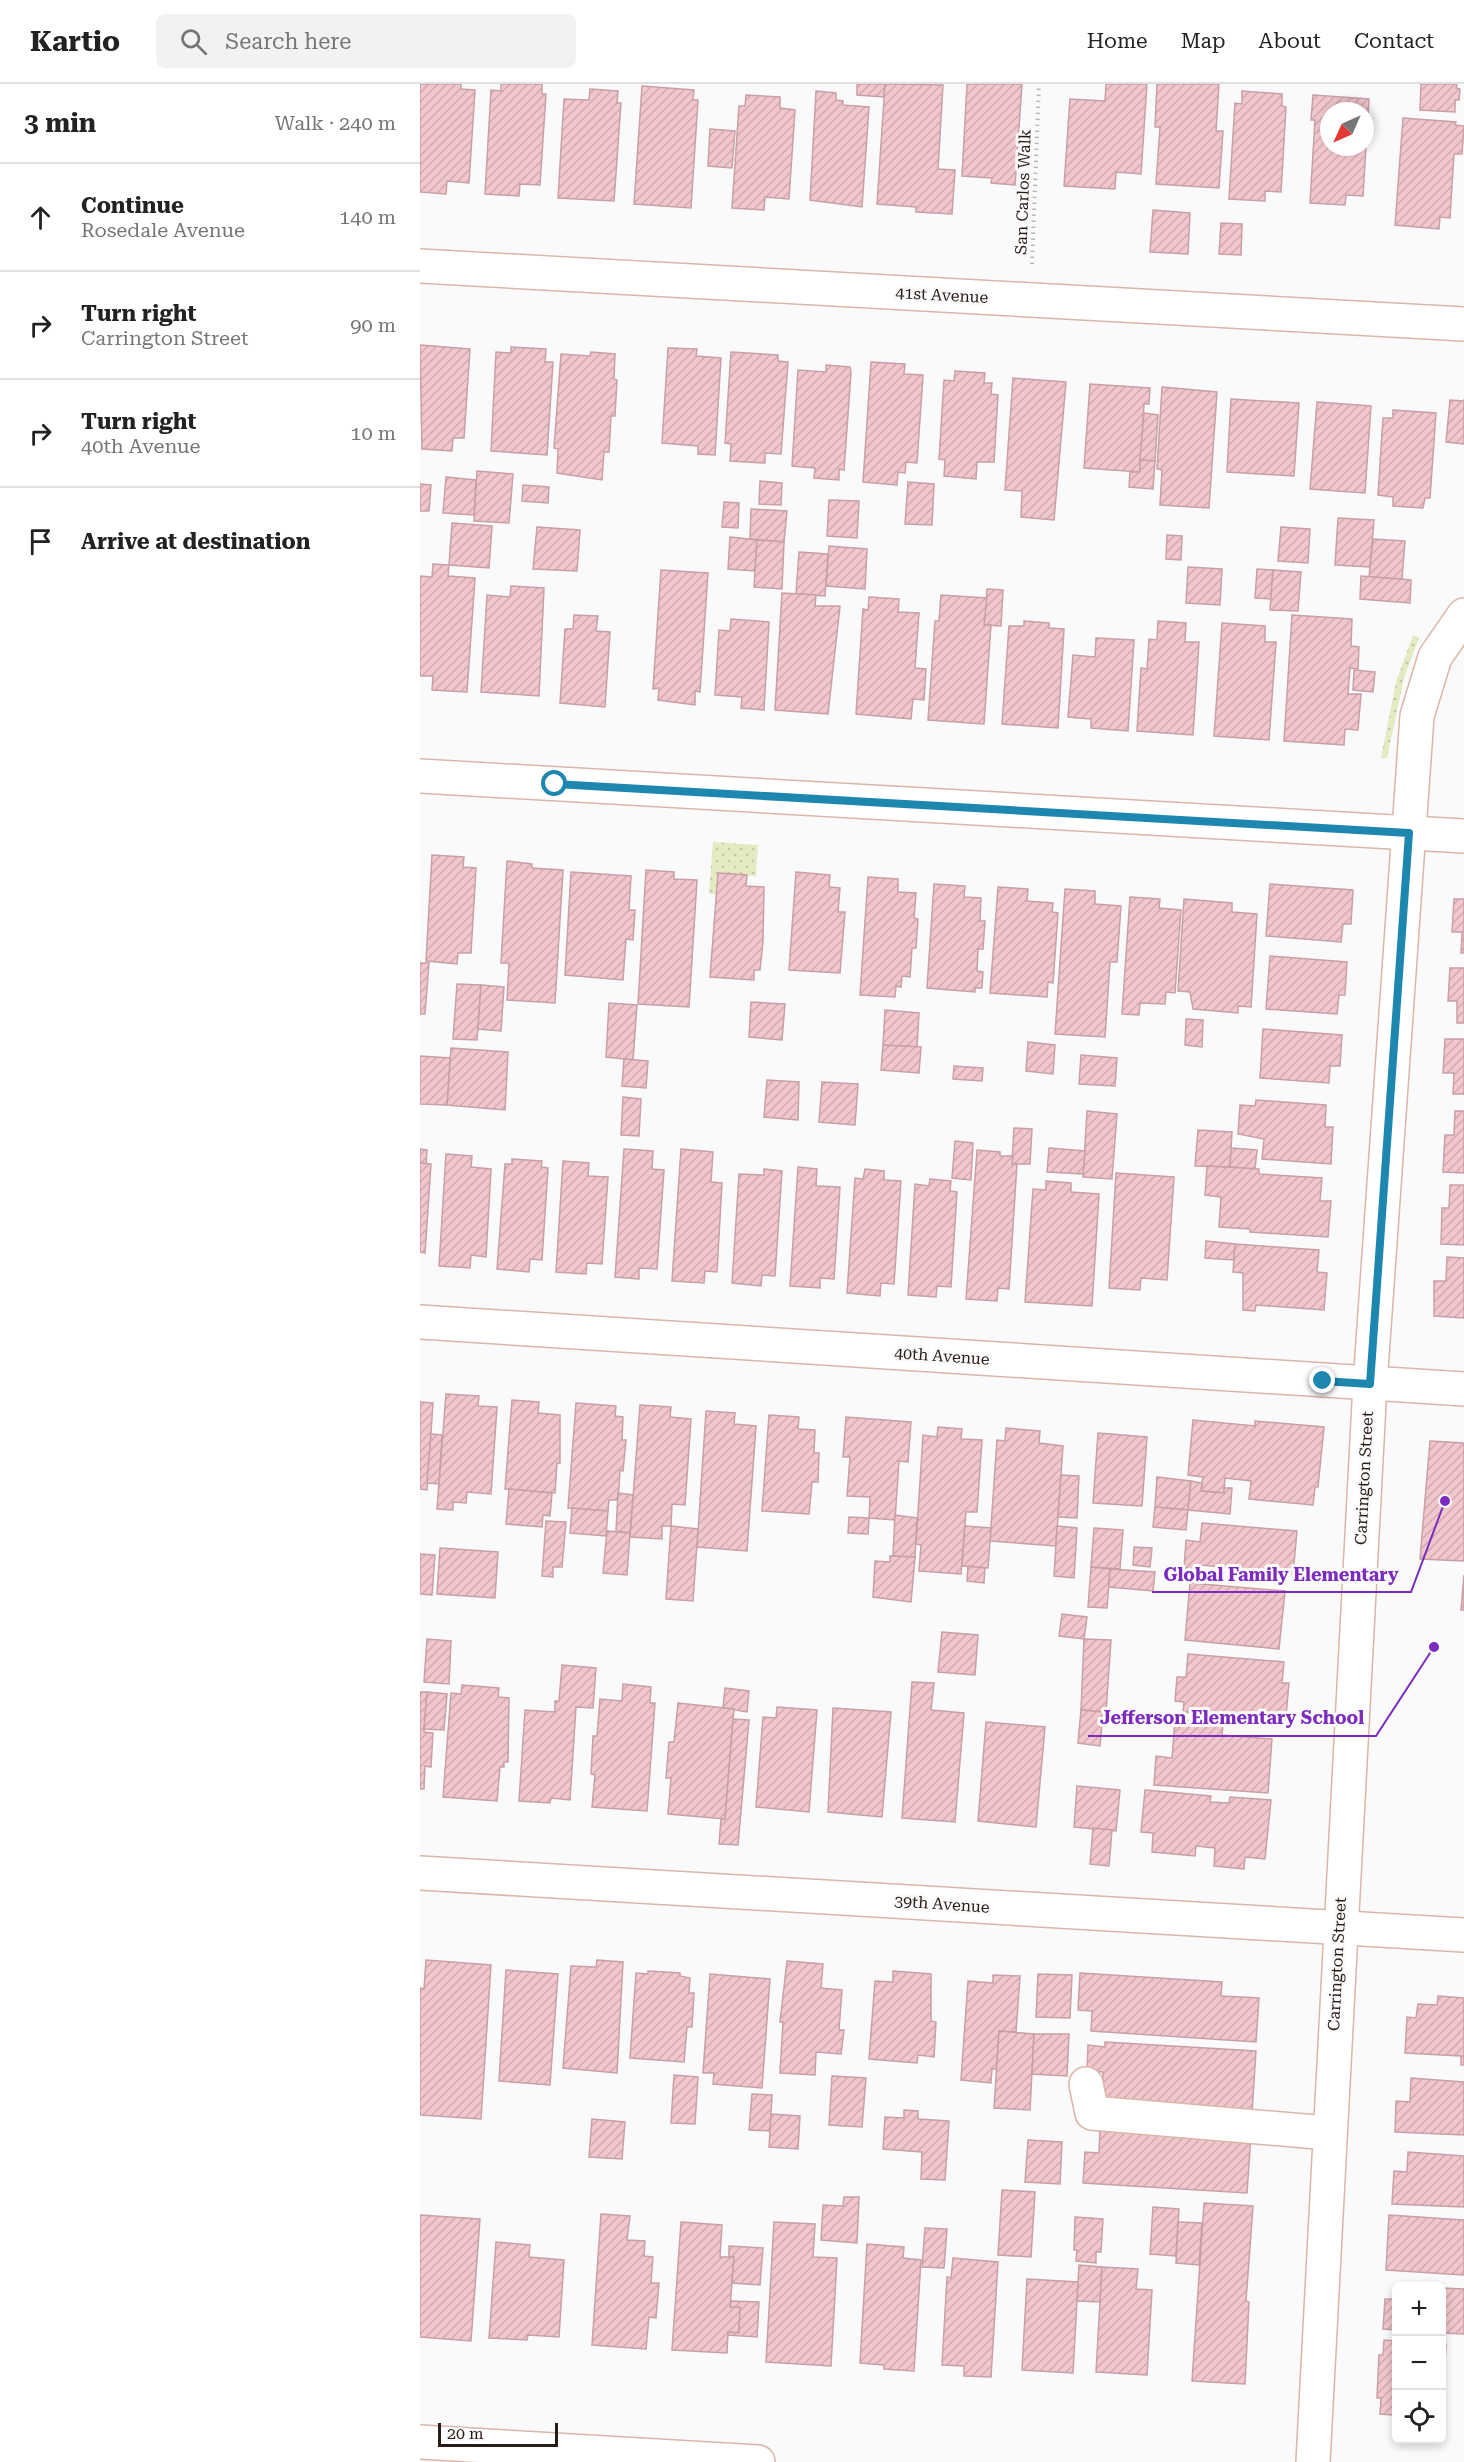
<!DOCTYPE html>
<html lang="en">
<head>
<meta charset="utf-8">
<style>
  :root { --surface:#fff; --page:#f2f2f2; --text:#222; --muted:#767676; --line:#e0e0e0 }
  body { margin:0; font-family:"Roboto Serif",serif; background:var(--page); color:var(--text) }
  .controls { position:absolute; right:18px; bottom:18px; display:grid; overflow:hidden; border-radius:9px; box-shadow:0 3px 9px #0003 }
  .controls button { width:54px; height:54px; display:grid; place-items:center; padding:0; border:0; border-bottom:2px solid var(--line); background:var(--surface); color:var(--text); font:30px sans-serif }
  .compass { position:absolute; left:900px; top:18px; width:54px; height:54px; border-radius:50%; background:var(--surface); box-shadow:0 3px 9px #0003; rotate:225deg }
  .scale { position:absolute; left:18px; bottom:15px; width:120px; box-sizing:border-box; padding-left:6px; border:3px solid #291b16; border-top:0; font-size:16px; line-height:21px; white-space:nowrap; color:#291b16; -webkit-text-stroke:4px #fafafa; paint-order:stroke }
  .stop { position:absolute; width:18px; height:18px; margin:-14px; border:4px solid #1e87af; border-radius:50%; background:#fff }
  .stop.end { background:#1e87af; border-color:#fff; box-shadow:0 2px 6px #0008 }
  .list { margin:0; padding:0; list-style:none }
  h2 { display:flex; justify-content:space-between; align-items:center; height:78px; margin:0; padding:0 24px; font-size:26px }
  h2 small { font-size:20px; font-weight:400; color:var(--muted) }
  .list li { display:grid; grid-template-columns:39px 1fr auto; gap:18px; align-items:center; box-sizing:border-box; height:108px; padding:0 24px; border-top:2px solid var(--line) }
  .list b { display:block; font-size:22px; white-space:nowrap }
  .list p { margin:0; font-size:20px; white-space:nowrap; color:var(--muted) }
  .list em { font-size:20px; font-style:normal; color:var(--muted) }
  .icon { flex:none; width:33px; height:33px; fill:none; stroke:currentColor; stroke-width:2; stroke-linecap:round; stroke-linejoin:round }
  .map { position:relative; flex:none; width:1044px; height:2378px; overflow:hidden }
  header { display:flex; align-items:center; gap:36px; box-sizing:border-box; height:84px; padding:0 30px; background:var(--surface); border-bottom:2px solid var(--line) }
  header strong { font-size:28px }
  nav { display:flex; gap:33px; margin-inline-start:auto; font-size:21px }
  .search { width:420px; height:54px; background:var(--page); display:flex; align-items:center; gap:15px; box-sizing:border-box; padding:0 21px; border-radius:9px; color:var(--muted); font-size:22px }
  main { display:flex }
  aside { flex:1; background:var(--surface) }
  .map>svg:first-child { display:block }
  .grass { fill:url(#grass-dots) }
  .building { fill:url(#building-hatch); stroke:#c8a0a6; stroke-width:1.5; fill-rule:evenodd }
  .lines { fill:none; stroke-linecap:round; stroke-linejoin:round }
  .minor-casing { stroke:#dbb6a7; stroke-width:36 }
  .path { stroke:#bbb7b5; stroke-width:4; stroke-dasharray:1.5 4.5; stroke-linecap:butt }
  .minor { stroke:#fff; stroke-width:33 }
  .route { stroke:#1e87af; stroke-width:8 }
  .labels { text-anchor:middle; dominant-baseline:central; stroke-width:6; stroke-linejoin:round; paint-order:stroke }
  .street-label { font-size:16px; fill:#291b16; stroke:#fafafa }
  .leader { fill:none; stroke:#7b2cbf; stroke-width:2 }
  .callout-dot { fill:#7b2cbf; stroke:#fafafa; stroke-width:2 }
  .callout-label { font-size:18px; text-anchor:middle; font-weight:bold; fill:#7b2cbf; stroke:#fafafa; stroke-width:6; stroke-linejoin:round; paint-order:stroke }
</style>
</head>
<body>
<header>
<strong>Kartio</strong>
<div class="search"><svg class="icon" aria-label="search" viewBox="0 0 24 24"><circle cx="10" cy="10" r="6"/><path d="M15 15l6 6"/></svg>Search here</div>
<nav><a>Home</a><a>Map</a><a>About</a><a>Contact</a></nav>
</header>
<main>
<aside>
<h2>3 min<small>Walk · 240 m</small></h2>
<ul class="list">
<li><svg class="icon" aria-label="ahead" viewBox="0 0 24 24"><path d="M12 20V5M6 11l6-6 6 6"/></svg><div><b>Continue</b><p>Rosedale Avenue</p></div><em>140 m</em></li>
<li><svg class="icon" aria-label="right" viewBox="0 0 24 24"><path d="M7 20v-9h11M14 6l5 5-5 5"/></svg><div><b>Turn right</b><p>Carrington Street</p></div><em>90 m</em></li>
<li><svg class="icon" aria-label="right" viewBox="0 0 24 24"><path d="M7 20v-9h11M14 6l5 5-5 5"/></svg><div><b>Turn right</b><p>40th Avenue</p></div><em>10 m</em></li>
<li><svg class="icon" aria-label="arrive" viewBox="0 0 24 24"><path d="M6 21V4h12l-3 4 3 4H6"/></svg><div><b>Arrive at destination</b></div></li>
</ul>
</aside>
<div class="map">
<svg width="1044" height="2378" viewBox="0 0 1044 2378">
  <defs>
    <pattern id="grass-dots" width="8" height="8" patternUnits="userSpaceOnUse" patternTransform="scale(1.5)"><rect width="8" height="8" fill="#e5eac3"/><path d="M2 2h.1M6 6h.1" fill="none" stroke="#c4c8a7" stroke-width="1.8" stroke-linecap="round"/></pattern>
    <pattern id="building-hatch" width="6" height="6" patternUnits="userSpaceOnUse" patternTransform="scale(1.5)"><rect width="6" height="6" fill="#f1c7cd"/><path d="M-1 1l2-2M0 6l6-6M5 7l2-2" fill="none" stroke="#cfaaaf"/></pattern>
  </defs>
  <rect width="100%" height="100%" fill="#fafafa"/>
  <g class="grass">
    <path d="M 993,551 L 999,554 L 984,594 L 967,674 L 961,674 L 976,598 Z"/>
    <path d="M 293,758 L 338,761 L 336,792 L 298,789 L 296,811 L 289,809 Z"/>
  </g>
  <g class="building">
    <path d="M 0,0 L 41,0 L 41,5 L 55,6 L 49,99 L 27,97 L 26,110 L 0,108 Z"/>
    <path d="M 81,0 L 122,0 L 122,10 L 126,10 L 120,101 L 100,100 L 99,112 L 65,110 L 71,6 L 81,7 Z"/>
    <path d="M 437,0 L 465,0 L 464,13 L 437,11 Z"/>
    <path d="M 465,0 L 523,1 L 518,85 L 535,86 L 532,130 L 496,128 L 496,123 L 457,120 Z"/>
    <path d="M 547,0 L 602,0 L 595,101 L 571,99 L 572,94 L 542,92 Z"/>
    <path d="M 686,0 L 727,0 L 721,90 L 696,88 L 695,105 L 644,102 L 650,15 L 685,17 Z"/>
    <path d="M 737,0 L 799,0 L 796,47 L 803,47 L 799,104 L 736,100 L 740,43 L 735,43 Z"/>
    <path d="M 1001,0 L 1037,0 L 1036,4 L 1040,5 L 1039,16 L 1035,16 L 1035,28 L 1000,26 Z"/>
    <path d="M 222,2 L 274,6 L 273,16 L 278,16 L 271,124 L 214,120 Z"/>
    <path d="M 170,5 L 198,7 L 197,19 L 201,19 L 194,117 L 138,114 L 144,15 L 169,16 Z"/>
    <path d="M 396,7 L 416,9 L 416,16 L 423,17 L 423,21 L 449,23 L 442,123 L 390,116 Z"/>
    <path d="M 822,7 L 862,10 L 862,22 L 866,23 L 861,108 L 845,107 L 845,117 L 809,115 L 815,19 L 822,20 Z"/>
    <path d="M 326,11 L 360,13 L 360,24 L 375,26 L 369,115 L 345,113 L 344,126 L 312,124 L 319,22 L 325,22 Z"/>
    <path d="M 893,11 L 949,15 L 943,112 L 926,111 L 925,121 L 890,119 L 895,36 L 891,36 ZM 909,27 L 945,27 L 945,63 L 909,63 Z"/>
    <path d="M 983,34 L 1036,38 L 1035,41 L 1044,42 L 1042,70 L 1034,70 L 1030,134 L 1020,133 L 1019,145 L 975,141 Z"/>
    <path d="M 290,45 L 315,47 L 312,84 L 288,82 Z"/>
    <path d="M 733,126 L 770,129 L 768,170 L 730,168 Z"/>
    <path d="M 801,139 L 822,140 L 821,171 L 799,170 Z"/>
    <path d="M 0,261 L 50,265 L 44,354 L 33,354 L 32,367 L 2,365 Z"/>
    <path d="M 91,263 L 126,265 L 125,278 L 133,278 L 127,371 L 71,367 L 76,268 L 91,269 Z"/>
    <path d="M 248,264 L 277,265 L 276,272 L 301,274 L 295,371 L 278,370 L 278,362 L 242,359 Z"/>
    <path d="M 171,268 L 195,270 L 194,295 L 197,296 L 195,332 L 191,332 L 189,368 L 184,368 L 182,396 L 137,389 L 138,365 L 134,364 L 141,270 L 170,272 Z"/>
    <path d="M 311,268 L 358,271 L 358,277 L 368,278 L 361,370 L 345,369 L 345,379 L 310,377 L 311,360 L 305,359 Z"/>
    <path d="M 451,278 L 485,280 L 484,290 L 503,291 L 497,379 L 486,378 L 485,389 L 478,388 L 477,401 L 443,398 Z"/>
    <path d="M 406,281 L 430,283 L 431,289 L 424,386 L 419,385 L 419,396 L 394,394 L 395,384 L 372,382 L 378,286 L 406,288 Z"/>
    <path d="M 535,287 L 565,289 L 564,299 L 572,299 L 571,310 L 578,311 L 574,378 L 557,378 L 556,395 L 524,392 L 525,376 L 519,375 L 524,296 L 534,297 Z"/>
    <path d="M 593,294 L 646,298 L 634,436 L 601,433 L 602,407 L 585,406 Z"/>
    <path d="M 670,300 L 730,304 L 729,320 L 724,320 L 720,388 L 664,384 Z"/>
    <path d="M 742,303 L 797,308 L 789,424 L 740,421 L 742,386 L 737,385 Z"/>
    <path d="M 811,315 L 879,319 L 874,392 L 807,388 Z"/>
    <path d="M 1044,315 L 1044,360 L 1026,358 L 1030,316 L 1044,317 Z"/>
    <path d="M 897,318 L 951,322 L 945,409 L 890,405 Z"/>
    <path d="M 973,326 L 1016,329 L 1010,414 L 1005,414 L 1003,424 L 973,422 L 973,413 L 958,411 L 963,334 L 973,334 Z"/>
    <path d="M 724,329 L 738,331 L 735,377 L 720,376 Z"/>
    <path d="M 720,376 L 735,377 L 733,405 L 709,403 L 710,388 L 720,388 Z"/>
    <path d="M 57,387 L 93,390 L 89,439 L 54,437 Z"/>
    <path d="M 26,393 L 56,396 L 54,431 L 23,429 Z"/>
    <path d="M 340,397 L 362,399 L 361,421 L 339,420 Z"/>
    <path d="M 488,398 L 514,400 L 512,441 L 485,440 Z"/>
    <path d="M 0,400 L 11,401 L 9,427 L 0,427 Z"/>
    <path d="M 103,401 L 129,403 L 128,419 L 102,417 Z"/>
    <path d="M 409,416 L 439,417 L 437,454 L 407,452 Z"/>
    <path d="M 304,418 L 319,419 L 318,444 L 302,443 Z"/>
    <path d="M 331,425 L 367,427 L 364,458 L 330,455 Z"/>
    <path d="M 918,434 L 954,436 L 950,483 L 915,481 Z"/>
    <path d="M 32,439 L 72,442 L 69,484 L 29,481 Z"/>
    <path d="M 117,443 L 160,446 L 157,487 L 113,485 Z"/>
    <path d="M 861,443 L 890,445 L 888,479 L 858,477 Z"/>
    <path d="M 747,451 L 762,452 L 761,476 L 746,475 Z"/>
    <path d="M 310,453 L 337,456 L 335,487 L 308,485 Z"/>
    <path d="M 953,455 L 985,457 L 982,495 L 949,493 Z"/>
    <path d="M 337,456 L 364,458 L 362,505 L 334,503 Z"/>
    <path d="M 409,462 L 447,465 L 445,505 L 406,502 Z"/>
    <path d="M 379,468 L 408,470 L 405,512 L 376,510 Z"/>
    <path d="M 13,480 L 29,481 L 28,492 L 55,494 L 47,608 L 12,606 L 13,592 L 0,592 L 0,492 L 12,493 Z"/>
    <path d="M 768,483 L 802,485 L 800,521 L 766,519 Z"/>
    <path d="M 837,485 L 853,486 L 851,515 L 835,514 Z"/>
    <path d="M 241,486 L 288,489 L 280,608 L 275,607 L 275,621 L 238,616 L 239,604 L 233,605 Z"/>
    <path d="M 853,486 L 881,488 L 878,527 L 850,526 Z"/>
    <path d="M 941,492 L 991,496 L 990,519 L 940,515 Z"/>
    <path d="M 91,502 L 124,504 L 119,612 L 61,608 L 67,511 L 90,513 Z"/>
    <path d="M 567,505 L 583,506 L 581,542 L 564,541 Z"/>
    <path d="M 362,509 L 396,511 L 395,522 L 420,522 L 408,630 L 355,626 Z"/>
    <path d="M 521,511 L 567,514 L 564,541 L 571,541 L 564,640 L 508,636 L 515,537 L 519,537 Z"/>
    <path d="M 449,513 L 479,515 L 478,528 L 499,529 L 495,584 L 506,585 L 504,616 L 493,615 L 491,635 L 436,630 L 443,525 L 448,526 Z"/>
    <path d="M 154,531 L 178,532 L 176,547 L 190,548 L 185,623 L 140,619 L 145,545 L 153,545 Z"/>
    <path d="M 872,531 L 932,535 L 931,562 L 939,563 L 938,585 L 930,584 L 928,610 L 941,610 L 938,646 L 925,645 L 924,661 L 864,657 Z"/>
    <path d="M 311,535 L 349,538 L 344,626 L 321,624 L 322,613 L 295,611 L 299,546 L 310,547 Z"/>
    <path d="M 604,537 L 629,539 L 629,544 L 644,545 L 638,644 L 582,640 L 589,542 L 604,542 Z"/>
    <path d="M 738,537 L 766,539 L 765,558 L 779,558 L 773,651 L 717,647 L 721,584 L 727,585 L 729,555 L 737,556 Z"/>
    <path d="M 802,539 L 845,542 L 845,558 L 856,558 L 849,656 L 794,652 Z"/>
    <path d="M 676,554 L 714,556 L 708,647 L 671,644 L 671,635 L 648,633 L 653,571 L 675,573 Z"/>
    <path d="M 934,586 L 955,588 L 953,608 L 933,606 Z"/>
    <path d="M 12,771 L 44,773 L 43,783 L 56,784 L 51,869 L 38,869 L 37,880 L 6,877 Z"/>
    <path d="M 87,777 L 112,780 L 112,784 L 143,786 L 135,919 L 87,916 L 89,879 L 81,879 Z"/>
    <path d="M 226,786 L 254,788 L 254,795 L 277,796 L 269,923 L 218,920 Z"/>
    <path d="M 151,788 L 211,792 L 209,826 L 215,826 L 213,856 L 206,855 L 203,896 L 145,891 Z"/>
    <path d="M 376,788 L 410,791 L 409,803 L 420,804 L 418,828 L 425,828 L 420,889 L 369,886 Z"/>
    <path d="M 298,789 L 327,791 L 326,802 L 344,803 L 343,857 L 340,886 L 334,886 L 334,896 L 290,893 Z"/>
    <path d="M 448,793 L 478,795 L 478,808 L 496,809 L 494,834 L 498,835 L 496,864 L 492,864 L 490,893 L 482,892 L 481,903 L 476,902 L 475,913 L 440,911 Z"/>
    <path d="M 514,800 L 545,802 L 544,813 L 561,814 L 560,837 L 565,837 L 563,865 L 558,865 L 557,887 L 563,888 L 562,904 L 555,904 L 555,908 L 507,904 Z"/>
    <path d="M 850,800 L 933,806 L 931,840 L 923,840 L 921,858 L 846,852 Z"/>
    <path d="M 578,803 L 608,805 L 607,817 L 633,819 L 632,828 L 638,829 L 633,899 L 628,898 L 627,913 L 570,909 Z"/>
    <path d="M 645,805 L 675,807 L 675,820 L 701,822 L 697,878 L 690,878 L 685,953 L 635,950 Z"/>
    <path d="M 710,813 L 740,815 L 739,824 L 761,826 L 755,909 L 746,908 L 745,920 L 720,919 L 719,931 L 702,930 Z"/>
    <path d="M 764,815 L 812,819 L 812,828 L 837,830 L 831,923 L 818,922 L 818,929 L 773,925 L 770,908 L 758,907 Z"/>
    <path d="M 1034,815 L 1044,815 L 1044,869 L 1041,869 L 1042,848 L 1032,848 Z"/>
    <path d="M 850,872 L 927,878 L 925,911 L 919,911 L 917,930 L 846,925 Z"/>
    <path d="M 0,879 L 9,879 L 5,930 L 0,930 Z"/>
    <path d="M 1030,884 L 1044,884 L 1044,939 L 1037,939 L 1037,917 L 1028,917 Z"/>
    <path d="M 37,900 L 61,901 L 57,956 L 33,955 Z"/>
    <path d="M 61,901 L 84,903 L 81,947 L 58,945 Z"/>
    <path d="M 331,918 L 365,920 L 362,956 L 329,953 Z"/>
    <path d="M 189,919 L 217,921 L 213,976 L 186,973 Z"/>
    <path d="M 465,926 L 499,929 L 497,963 L 463,961 Z"/>
    <path d="M 766,935 L 783,936 L 782,963 L 765,961 Z"/>
    <path d="M 843,945 L 922,951 L 920,982 L 910,982 L 909,999 L 840,994 Z"/>
    <path d="M 1025,955 L 1044,955 L 1044,1010 L 1033,1010 L 1034,989 L 1023,989 Z"/>
    <path d="M 608,958 L 635,961 L 633,990 L 606,987 Z"/>
    <path d="M 463,961 L 501,963 L 499,989 L 461,986 Z"/>
    <path d="M 31,964 L 88,968 L 85,1026 L 27,1021 Z"/>
    <path d="M 661,971 L 697,974 L 695,1002 L 659,1000 Z"/>
    <path d="M 0,972 L 30,974 L 27,1021 L 0,1020 Z"/>
    <path d="M 204,975 L 228,977 L 226,1004 L 202,1002 Z"/>
    <path d="M 534,982 L 563,984 L 562,997 L 533,995 Z"/>
    <path d="M 347,996 L 379,998 L 378,1036 L 344,1033 Z"/>
    <path d="M 402,998 L 438,1000 L 435,1041 L 399,1038 Z"/>
    <path d="M 203,1013 L 221,1015 L 219,1052 L 201,1051 Z"/>
    <path d="M 836,1016 L 906,1021 L 905,1043 L 913,1043 L 911,1080 L 842,1075 L 844,1055 L 818,1050 L 820,1021 L 835,1022 Z"/>
    <path d="M 667,1027 L 697,1030 L 692,1095 L 663,1093 Z"/>
    <path d="M 1035,1027 L 1044,1027 L 1044,1089 L 1023,1088 L 1025,1051 L 1034,1051 Z"/>
    <path d="M 594,1044 L 612,1045 L 610,1080 L 592,1080 Z"/>
    <path d="M 778,1046 L 812,1048 L 810,1083 L 775,1082 Z"/>
    <path d="M 535,1057 L 553,1059 L 551,1096 L 532,1094 Z"/>
    <path d="M 629,1064 L 665,1067 L 663,1090 L 627,1088 Z"/>
    <path d="M 811,1064 L 837,1066 L 835,1085 L 810,1083 Z"/>
    <path d="M 0,1065 L 7,1066 L 6,1080 L 0,1079 Z"/>
    <path d="M 204,1065 L 233,1067 L 232,1085 L 244,1086 L 237,1185 L 219,1184 L 219,1195 L 195,1193 Z"/>
    <path d="M 261,1065 L 293,1068 L 291,1098 L 302,1099 L 297,1188 L 285,1187 L 284,1199 L 252,1197 Z"/>
    <path d="M 557,1066 L 580,1068 L 580,1072 L 593,1072 L 592,1080 L 597,1080 L 589,1205 L 578,1204 L 577,1217 L 546,1215 Z"/>
    <path d="M 26,1070 L 52,1072 L 51,1083 L 71,1085 L 66,1173 L 51,1171 L 50,1184 L 19,1182 Z"/>
    <path d="M 92,1075 L 122,1077 L 121,1083 L 128,1084 L 122,1176 L 110,1175 L 109,1188 L 77,1185 L 85,1080 L 92,1080 Z"/>
    <path d="M 143,1077 L 169,1079 L 168,1092 L 188,1093 L 182,1180 L 167,1179 L 166,1190 L 136,1188 Z"/>
    <path d="M 0,1079 L 11,1080 L 5,1169 L 0,1168 Z"/>
    <path d="M 787,1082 L 839,1085 L 839,1090 L 902,1094 L 900,1117 L 911,1117 L 908,1153 L 830,1148 L 830,1145 L 799,1143 L 801,1113 L 785,1111 Z"/>
    <path d="M 378,1083 L 397,1085 L 396,1102 L 420,1103 L 414,1195 L 400,1194 L 400,1204 L 370,1202 Z"/>
    <path d="M 344,1085 L 362,1087 L 355,1192 L 342,1191 L 341,1202 L 312,1199 L 319,1090 L 344,1091 Z"/>
    <path d="M 445,1085 L 464,1087 L 464,1096 L 481,1097 L 474,1200 L 461,1199 L 460,1212 L 427,1209 L 435,1094 L 443,1095 Z"/>
    <path d="M 696,1089 L 754,1093 L 747,1196 L 721,1194 L 720,1206 L 689,1204 Z"/>
    <path d="M 510,1095 L 531,1097 L 530,1107 L 537,1108 L 531,1203 L 517,1202 L 516,1213 L 488,1211 L 495,1100 L 509,1102 Z"/>
    <path d="M 626,1097 L 651,1099 L 651,1108 L 679,1110 L 672,1222 L 605,1218 L 613,1105 L 626,1106 Z"/>
    <path d="M 1030,1101 L 1044,1101 L 1044,1161 L 1021,1160 L 1022,1124 L 1029,1124 Z"/>
    <path d="M 786,1157 L 815,1160 L 814,1176 L 785,1174 Z"/>
    <path d="M 815,1160 L 899,1166 L 897,1188 L 907,1189 L 904,1226 L 836,1221 L 835,1227 L 823,1226 L 823,1189 L 813,1188 Z"/>
    <path d="M 1027,1173 L 1044,1174 L 1044,1234 L 1014,1232 L 1014,1197 L 1026,1197 Z"/>
    <path d="M 26,1310 L 59,1312 L 58,1322 L 77,1323 L 71,1410 L 47,1408 L 46,1419 L 33,1418 L 33,1426 L 17,1425 Z"/>
    <path d="M 92,1316 L 119,1318 L 118,1329 L 140,1331 L 140,1379 L 137,1379 L 135,1409 L 85,1405 Z"/>
    <path d="M 0,1318 L 13,1319 L 7,1406 L 0,1405 Z"/>
    <path d="M 156,1319 L 196,1322 L 195,1332 L 203,1333 L 202,1356 L 206,1356 L 203,1387 L 200,1386 L 198,1416 L 189,1416 L 188,1427 L 148,1424 Z"/>
    <path d="M 220,1321 L 251,1323 L 250,1333 L 271,1335 L 265,1421 L 252,1420 L 251,1442 L 242,1442 L 242,1455 L 210,1453 Z"/>
    <path d="M 286,1327 L 315,1329 L 314,1340 L 336,1342 L 327,1467 L 277,1463 Z"/>
    <path d="M 349,1331 L 379,1333 L 378,1345 L 395,1346 L 394,1369 L 399,1369 L 398,1398 L 392,1398 L 389,1430 L 342,1427 Z"/>
    <path d="M 426,1333 L 491,1338 L 488,1378 L 479,1377 L 475,1436 L 449,1434 L 450,1413 L 427,1412 L 430,1373 L 423,1373 Z"/>
    <path d="M 773,1336 L 835,1342 L 835,1337 L 904,1343 L 898,1403 L 895,1403 L 893,1421 L 829,1415 L 831,1397 L 805,1394 L 804,1409 L 781,1407 L 783,1393 L 768,1391 Z"/>
    <path d="M 518,1343 L 542,1345 L 541,1355 L 562,1356 L 557,1428 L 546,1428 L 541,1490 L 499,1487 L 501,1461 L 496,1460 L 503,1351 L 517,1353 Z"/>
    <path d="M 586,1344 L 620,1347 L 619,1359 L 643,1362 L 636,1462 L 570,1457 L 577,1356 L 585,1357 Z"/>
    <path d="M 678,1349 L 727,1353 L 722,1422 L 673,1419 Z"/>
    <path d="M 11,1350 L 22,1351 L 19,1400 L 7,1399 Z"/>
    <path d="M 1010,1357 L 1044,1359 L 1044,1477 L 1000,1475 Z"/>
    <path d="M 641,1391 L 659,1392 L 657,1434 L 638,1433 Z"/>
    <path d="M 737,1393 L 771,1397 L 768,1426 L 735,1423 Z"/>
    <path d="M 771,1397 L 782,1399 L 781,1407 L 804,1409 L 804,1404 L 812,1404 L 810,1430 L 768,1426 Z"/>
    <path d="M 89,1405 L 132,1409 L 130,1432 L 123,1431 L 122,1443 L 86,1440 Z"/>
    <path d="M 198,1409 L 213,1411 L 210,1449 L 196,1447 Z"/>
    <path d="M 735,1423 L 768,1426 L 766,1446 L 733,1443 Z"/>
    <path d="M 152,1424 L 188,1427 L 186,1452 L 150,1449 Z"/>
    <path d="M 475,1431 L 497,1434 L 495,1473 L 473,1472 Z"/>
    <path d="M 429,1433 L 449,1434 L 448,1450 L 428,1449 Z"/>
    <path d="M 126,1437 L 146,1438 L 142,1483 L 133,1483 L 133,1493 L 122,1492 Z"/>
    <path d="M 782,1439 L 877,1447 L 873,1490 L 781,1481 L 780,1486 L 764,1484 L 766,1456 L 780,1458 Z"/>
    <path d="M 251,1442 L 278,1445 L 273,1517 L 246,1515 Z"/>
    <path d="M 545,1442 L 571,1444 L 568,1484 L 542,1482 Z"/>
    <path d="M 637,1442 L 657,1444 L 654,1494 L 634,1492 Z"/>
    <path d="M 674,1444 L 703,1446 L 700,1485 L 671,1483 Z"/>
    <path d="M 187,1447 L 210,1449 L 207,1491 L 183,1489 Z"/>
    <path d="M 714,1463 L 732,1464 L 730,1483 L 713,1481 Z"/>
    <path d="M 20,1464 L 78,1468 L 75,1514 L 17,1510 Z"/>
    <path d="M 0,1470 L 15,1471 L 12,1511 L 0,1510 Z"/>
    <path d="M 470,1472 L 495,1473 L 491,1518 L 453,1513 L 455,1477 L 470,1478 Z"/>
    <path d="M 548,1482 L 565,1484 L 564,1499 L 547,1497 Z"/>
    <path d="M 671,1483 L 690,1485 L 687,1524 L 668,1523 Z"/>
    <path d="M 690,1485 L 735,1488 L 733,1507 L 689,1503 Z"/>
    <path d="M 1044,1491 L 1044,1526 L 1041,1526 Z"/>
    <path d="M 770,1499 L 865,1507 L 859,1565 L 765,1556 Z"/>
    <path d="M 642,1530 L 667,1533 L 664,1555 L 639,1552 Z"/>
    <path d="M 522,1548 L 558,1551 L 555,1591 L 518,1588 Z"/>
    <path d="M 7,1555 L 31,1557 L 29,1600 L 4,1598 Z"/>
    <path d="M 664,1555 L 691,1556 L 686,1628 L 661,1626 Z"/>
    <path d="M 768,1570 L 864,1578 L 862,1599 L 869,1599 L 866,1632 L 859,1631 L 859,1636 L 763,1628 L 764,1618 L 755,1617 L 757,1593 L 766,1593 Z"/>
    <path d="M 142,1581 L 176,1584 L 173,1624 L 156,1623 L 150,1716 L 131,1714 L 130,1719 L 99,1717 L 105,1626 L 135,1628 L 135,1617 L 139,1617 Z"/>
    <path d="M 492,1598 L 514,1599 L 511,1626 L 544,1629 L 535,1738 L 482,1734 Z"/>
    <path d="M 203,1600 L 231,1603 L 230,1619 L 235,1619 L 227,1727 L 172,1723 L 175,1691 L 171,1690 L 173,1652 L 177,1652 L 180,1615 L 202,1617 Z"/>
    <path d="M 42,1601 L 79,1604 L 78,1613 L 89,1614 L 88,1678 L 84,1678 L 84,1683 L 80,1683 L 77,1717 L 23,1713 L 31,1609 L 41,1610 Z"/>
    <path d="M 305,1604 L 329,1607 L 327,1628 L 303,1624 Z"/>
    <path d="M 0,1608 L 7,1608 L 4,1648 L 13,1649 L 11,1683 L 5,1682 L 4,1705 L 0,1705 Z"/>
    <path d="M 7,1608 L 27,1610 L 24,1646 L 4,1645 Z"/>
    <path d="M 258,1619 L 314,1625 L 305,1735 L 248,1730 L 251,1694 L 246,1694 L 249,1658 L 254,1658 Z"/>
    <path d="M 357,1623 L 397,1626 L 389,1728 L 336,1723 L 343,1633 L 356,1634 Z"/>
    <path d="M 413,1624 L 471,1628 L 462,1733 L 408,1728 Z"/>
    <path d="M 661,1626 L 683,1628 L 680,1662 L 658,1659 Z"/>
    <path d="M 313,1635 L 329,1636 L 318,1761 L 299,1760 L 301,1735 L 305,1735 Z"/>
    <path d="M 755,1636 L 803,1640 L 802,1651 L 852,1655 L 848,1709 L 734,1701 L 736,1672 L 752,1674 Z"/>
    <path d="M 566,1638 L 625,1643 L 616,1743 L 558,1737 Z"/>
    <path d="M 657,1702 L 700,1706 L 696,1747 L 654,1743 Z"/>
    <path d="M 725,1706 L 791,1712 L 790,1718 L 809,1719 L 810,1713 L 851,1716 L 845,1775 L 825,1773 L 824,1785 L 794,1782 L 795,1764 L 776,1762 L 775,1772 L 732,1768 L 733,1749 L 721,1748 Z"/>
    <path d="M 673,1744 L 692,1746 L 689,1782 L 670,1780 Z"/>
    <path d="M 6,1876 L 71,1881 L 61,2035 L 0,2031 L 0,1904 L 4,1905 Z"/>
    <path d="M 177,1876 L 203,1878 L 197,1989 L 143,1984 L 151,1882 L 176,1883 Z"/>
    <path d="M 367,1877 L 403,1880 L 401,1904 L 422,1906 L 419,1946 L 424,1946 L 421,1970 L 396,1968 L 395,1991 L 360,1989 L 363,1938 L 360,1938 Z"/>
    <path d="M 86,1886 L 138,1890 L 130,2001 L 79,1997 Z"/>
    <path d="M 228,1887 L 260,1889 L 260,1892 L 270,1894 L 269,1909 L 274,1909 L 272,1943 L 267,1943 L 264,1978 L 210,1974 L 216,1889 L 228,1890 Z"/>
    <path d="M 473,1887 L 511,1890 L 511,1937 L 516,1938 L 514,1973 L 498,1971 L 497,1979 L 449,1975 L 455,1897 L 473,1898 Z"/>
    <path d="M 660,1889 L 802,1898 L 801,1912 L 839,1914 L 836,1958 L 671,1947 L 672,1927 L 658,1926 Z"/>
    <path d="M 290,1890 L 350,1895 L 342,2004 L 293,2000 L 294,1989 L 283,1989 Z"/>
    <path d="M 618,1890 L 652,1891 L 650,1934 L 616,1933 Z"/>
    <path d="M 573,1891 L 600,1892 L 596,1948 L 579,1947 L 577,1985 L 572,1985 L 571,1999 L 541,1996 L 548,1897 L 573,1899 Z"/>
    <path d="M 1018,1912 L 1044,1914 L 1044,1981 L 1041,1981 L 1041,1972 L 985,1969 L 987,1933 L 996,1934 L 998,1920 L 1017,1921 Z"/>
    <path d="M 579,1947 L 614,1950 L 610,2026 L 574,2024 Z"/>
    <path d="M 614,1950 L 649,1950 L 647,1992 L 612,1990 Z"/>
    <path d="M 685,1958 L 836,1967 L 832,2028 L 682,2019 L 683,1988 L 667,1987 L 668,1961 L 685,1963 Z"/>
    <path d="M 254,1991 L 278,1993 L 275,2040 L 251,2039 Z"/>
    <path d="M 412,1992 L 446,1994 L 442,2043 L 409,2041 Z"/>
    <path d="M 991,1994 L 1044,1998 L 1044,2051 L 975,2048 L 976,2017 L 990,2018 Z"/>
    <path d="M 332,2010 L 352,2011 L 350,2047 L 329,2046 Z"/>
    <path d="M 484,2026 L 498,2027 L 498,2035 L 529,2037 L 525,2096 L 501,2095 L 502,2068 L 463,2065 L 465,2033 L 484,2034 Z"/>
    <path d="M 351,2030 L 380,2032 L 378,2065 L 349,2063 Z"/>
    <path d="M 172,2035 L 205,2038 L 202,2075 L 169,2073 Z"/>
    <path d="M 680,2042 L 831,2051 L 827,2109 L 663,2099 L 665,2068 L 679,2069 Z"/>
    <path d="M 608,2056 L 642,2058 L 640,2100 L 605,2098 Z"/>
    <path d="M 988,2068 L 1044,2072 L 1044,2123 L 972,2120 L 974,2087 L 987,2088 Z"/>
    <path d="M 582,2106 L 615,2108 L 611,2173 L 578,2171 Z"/>
    <path d="M 424,2113 L 439,2113 L 437,2159 L 401,2156 L 403,2121 L 423,2122 Z"/>
    <path d="M 784,2119 L 833,2122 L 826,2217 L 829,2218 L 825,2300 L 772,2297 Z"/>
    <path d="M 733,2123 L 759,2125 L 756,2172 L 730,2170 Z"/>
    <path d="M 181,2130 L 210,2132 L 207,2156 L 225,2157 L 224,2172 L 233,2173 L 231,2199 L 239,2199 L 236,2234 L 229,2233 L 226,2265 L 172,2261 Z"/>
    <path d="M 0,2131 L 60,2135 L 51,2257 L 0,2253 Z"/>
    <path d="M 969,2131 L 1044,2136 L 1044,2191 L 966,2186 Z"/>
    <path d="M 655,2133 L 683,2135 L 681,2168 L 676,2168 L 676,2179 L 656,2177 L 657,2166 L 654,2166 Z"/>
    <path d="M 261,2138 L 302,2141 L 300,2173 L 314,2173 L 310,2223 L 320,2223 L 319,2249 L 308,2248 L 307,2269 L 252,2266 Z"/>
    <path d="M 354,2138 L 395,2140 L 393,2173 L 417,2174 L 411,2282 L 346,2278 Z"/>
    <path d="M 758,2138 L 782,2139 L 779,2181 L 756,2179 Z"/>
    <path d="M 505,2144 L 527,2145 L 524,2184 L 502,2183 Z"/>
    <path d="M 76,2158 L 110,2161 L 109,2173 L 144,2176 L 139,2253 L 108,2251 L 107,2256 L 69,2254 Z"/>
    <path d="M 447,2160 L 484,2163 L 483,2174 L 501,2176 L 494,2287 L 464,2285 L 464,2281 L 440,2279 Z"/>
    <path d="M 309,2162 L 343,2164 L 340,2201 L 312,2199 L 314,2173 L 309,2173 Z"/>
    <path d="M 533,2174 L 578,2178 L 571,2293 L 544,2292 L 544,2282 L 522,2281 L 527,2193 L 531,2194 Z"/>
    <path d="M 659,2181 L 682,2183 L 680,2218 L 657,2217 Z"/>
    <path d="M 682,2183 L 718,2185 L 716,2205 L 732,2206 L 727,2291 L 676,2288 Z"/>
    <path d="M 607,2195 L 658,2198 L 653,2289 L 602,2286 Z"/>
    <path d="M 1022,2204 L 1044,2205 L 1044,2250 L 1022,2249 Z"/>
    <path d="M 976,2208 L 976,2246 L 963,2245 L 965,2215 L 976,2215 Z"/>
    <path d="M 311,2217 L 339,2218 L 337,2253 L 308,2251 L 308,2248 L 319,2249 L 320,2223 L 310,2223 Z"/>
    <path d="M 964,2256 L 976,2257 L 976,2337 L 973,2337 L 973,2331 L 960,2330 L 961,2314 L 957,2314 L 959,2271 L 963,2271 Z"/>
    <path d="M 1022,2259 L 1026,2260 L 1022,2334 Z"/>
  </g>
  <g class="lines">
    <g class="minor-casing">
      <g id="minor">
        <path d="M 0,182 L 1044,240"/>
        <path d="M 0,692 L 1044,752"/>
        <path d="M 0,1238 L 1044,1305"/>
        <path d="M 0,1789 L 1044,1851"/>
        <path d="M 666,2000 L 672,2029 L 909,2049"/>
        <path d="M 0,2358 L 338,2378"/>
        <path d="M 893,2378 L 950,1300 L 997,632 L 1015,573 L 1044,531"/>
      </g>
    </g>
    <path class="path" d="M 612,180 L 619,0"/>
    <use href="#minor" class="minor"/>
  </g>
  <g class="lines">
    <path class="route" d="M 135,700 L 989,749 L 950,1300 L 903,1297"/>
  </g>
  <g class="labels">
    <g class="street-label">
      <text transform="translate(603 108) rotate(-88)">San Carlos Walk</text>
      <text transform="translate(522 211) rotate(3)">41st Avenue</text>
      <text transform="translate(522 1272) rotate(4)">40th Avenue</text>
      <text transform="translate(944 1394) rotate(-87)">Carrington Street</text>
      <text transform="translate(522 1820) rotate(4)">39th Avenue</text>
      <text transform="translate(917 1880) rotate(-87)">Carrington Street</text>
    </g>
  </g>
  <path class="leader" d="M1025 1417L991 1508H732M1014 1563L956 1652H668"/>
  <g class="callout-dot">
    <circle cx="1025" cy="1417" r="6"/>
    <circle cx="1014" cy="1563" r="6"/>
  </g>
  <g class="callout-label">
    <text x="861" y="1497">Global Family Elementary</text>
    <text x="812" y="1640">Jefferson Elementary School</text>
  </g>
</svg>
<div class="controls">
<button>+</button>
<button>−</button>
<button><svg class="icon" aria-label="locate" viewBox="0 0 24 24"><circle cx="12" cy="12" r="6"/><path d="M12 2v4M12 18v4M2 12h4M18 12h4"/></svg></button>
</div>
<svg class="compass" viewBox="-18 -18 36 36"><path d="M0-13l5 13h-10z" fill="#e53935"/><path d="M0 13l5-13h-10z" fill="#767676"/></svg>
<div class="scale">20 m</div>
<div class="stop" style="left:135px;top:700px"></div>
<div class="stop end" style="left:903px;top:1297px"></div>
</div>
</main>
</body>
</html>
